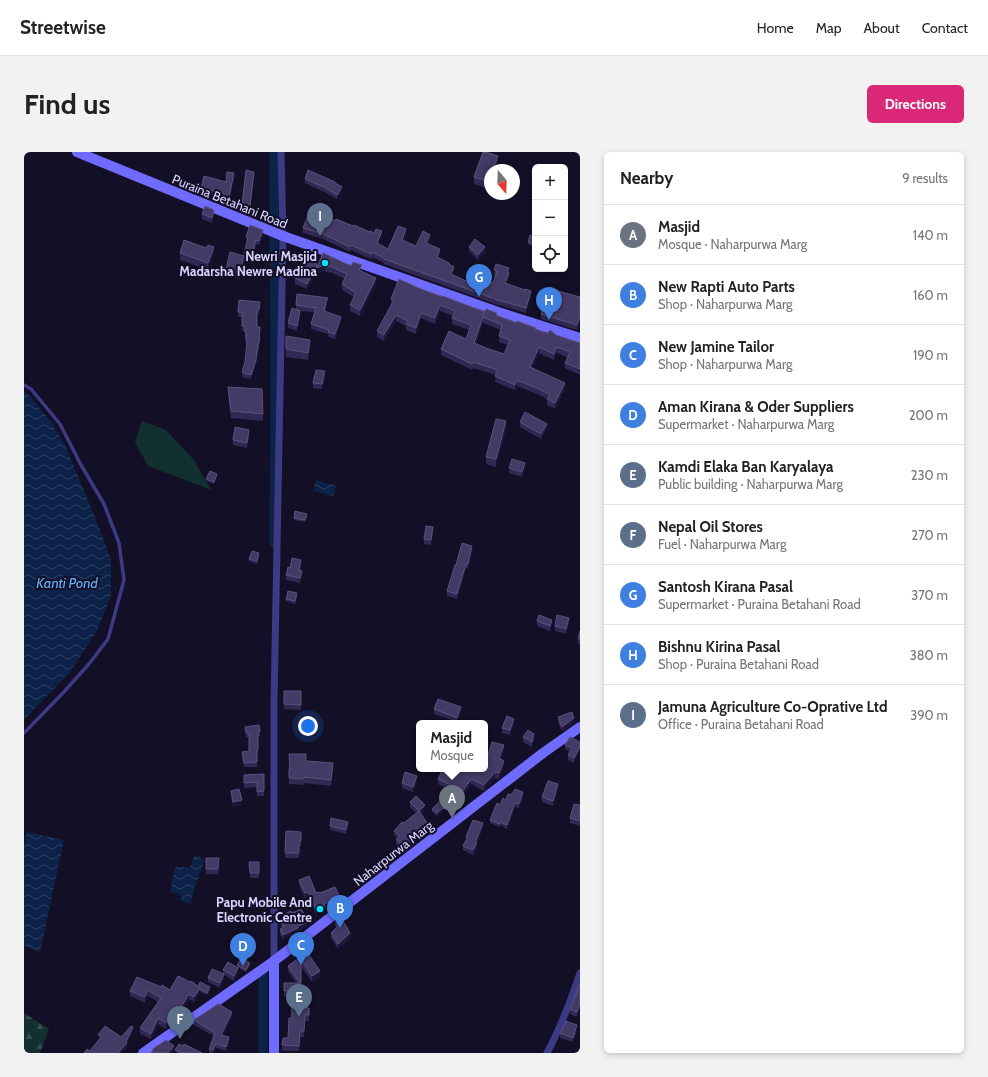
<!DOCTYPE html>
<html lang="en">
<head>
<meta charset="utf-8">
<style>
  :root { --surface:#fff; --page:#f2f2f2; --text:#222; --muted:#767676; --line:#e0e0e0; --accent:#db2777 }
  body { margin:0; font-family:Cabin,sans-serif; background:var(--page); color:var(--text) }
  .controls { position:absolute; right:12px; top:12px; display:grid; overflow:hidden; border-radius:6px; box-shadow:0 2px 6px #0003 }
  .controls button { width:36px; height:36px; display:grid; place-items:center; padding:0; border:0; border-bottom:1px solid var(--line); background:var(--surface); color:var(--text); font:20px sans-serif }
  .compass { position:absolute; left:460px; top:12px; width:36px; height:36px; border-radius:50%; background:var(--surface); box-shadow:0 2px 6px #0003; rotate:161deg }
  .you { position:absolute; left:284px; top:574px; width:14px; height:14px; margin:-10px; border:3px solid #fff; border-radius:50%; background:#1a73e8; box-shadow:0 0 0 6px #1a73e833 }
  .badge { display:grid; place-items:center; width:26px; height:26px; border-radius:50%; background:var(--accent); color:#fff; font-size:13px; font-weight:700 }
  .pin { position:absolute; translate:-50% -33px; filter:drop-shadow(0 1px 2px #0008) }
  .pin::after { content:''; position:absolute; top:21px; width:14px; height:12px; background:inherit; clip-path:polygon(0 0,100% 0,50% 100%) }
  .popup { position:absolute; left:392px; top:568px; width:72px; height:52px; box-sizing:border-box; display:grid; place-content:center; border-radius:6px; background:var(--surface); filter:drop-shadow(0 1px 3px #0005); font-size:13px; white-space:nowrap; color:var(--muted) }
  .popup b { font-size:15px; color:var(--text) }
  .popup::after { content:''; position:absolute; left:50%; top:100%; margin-left:-8px; border:8px solid transparent; border-top-color:var(--surface) }
  .list { margin:0; padding:0; list-style:none }
  h2 { display:flex; justify-content:space-between; align-items:center; height:52px; margin:0; padding:0 16px; font-size:17px }
  h2 small { font-size:13px; font-weight:400; color:var(--muted) }
  .list li { display:grid; grid-template-columns:26px 1fr auto; gap:12px; align-items:center; box-sizing:border-box; height:60px; padding:0 16px; border-top:1px solid var(--line) }
  .list b { display:block; font-size:15px; white-space:nowrap }
  .list p { margin:0; font-size:13px; white-space:nowrap; color:var(--muted) }
  .list em { font-size:13px; font-style:normal; color:var(--muted) }
  .icon { flex:none; width:22px; height:22px; fill:none; stroke:currentColor; stroke-width:2; stroke-linecap:round; stroke-linejoin:round }
  .map { position:relative; flex:none; width:556px; height:901px; overflow:hidden; border-radius:6px }
  header { display:flex; align-items:center; gap:24px; box-sizing:border-box; height:56px; padding:0 20px; background:var(--surface); border-bottom:1px solid var(--line) }
  header strong { font-size:19px }
  nav { display:flex; gap:22px; margin-inline-start:auto; font-size:14px }
  .intro { display:flex; align-items:center; justify-content:space-between; box-sizing:border-box; height:96px; padding:0 24px }
  h1 { margin:0; font-size:28px }
  .button { padding:10px 18px; border-radius:6px; background:var(--accent); color:#fff; font-size:14px; font-weight:700 }
  main { display:flex; gap:24px; padding:0 24px }
  aside { flex:1; background:var(--surface); border-radius:6px; box-shadow:0 2px 6px #0003 }
  .map>svg:first-child { display:block }
  .green { fill:#12302f }
  .forest { fill:url(#forest-firs) }
  .water { fill:url(#water-waves) }
  .lines { fill:none; stroke-linecap:round; stroke-linejoin:round }
  .canal { stroke:#0c2248; stroke-width:9 }
  .lane { stroke:#3d3a85; stroke-width:3.5 }
  .street { stroke:#3d3a85; stroke-width:7 }
  .secondary { stroke:#6f6bff; stroke-width:10 }
  .wall { fill:#312854; fill-rule:evenodd }
  .shaded-wall { fill:#1d163a }
  .building { fill:#433a66; stroke:#5a527e; fill-rule:evenodd }
  .poi-dot { fill:#00e5ff; stroke:#130f26; stroke-width:1.5 }
  .labels { text-anchor:middle; dominant-baseline:central; stroke-width:4; stroke-linejoin:round; paint-order:stroke }
  .street-label { font-size:13px; fill:#d9d4ff; stroke:#130f26 }
  .poi-label { font-size:13px; font-weight:bold; fill:#d9d4ff; stroke:#130f26; text-anchor:end }
  .water-label { font-size:14px; font-style:italic; fill:#62b6ff; stroke:#130f26 }
</style>
</head>
<body>
<header>
<strong>Streetwise</strong>
<nav><a>Home</a><a>Map</a><a>About</a><a>Contact</a></nav>
</header>
<div class="intro"><h1>Find us</h1><a class="button">Directions</a></div>
<main>
<div class="map">
<svg width="556" height="901" viewBox="0 0 556 901">
  <defs>
    <pattern id="forest-firs" width="22" height="20" patternUnits="userSpaceOnUse"><rect width="22" height="20" fill="#12302f"/><path d="M5 1l3.5 6h-7zM16 11l3.5 6h-7z" fill="#344d4e"/></pattern>
    <pattern id="water-waves" width="16" height="10" patternUnits="userSpaceOnUse"><rect width="16" height="10" fill="#0c2248"/><path d="M0 5q4-4 8 0t8 0" fill="none" stroke="#2f4163"/></pattern>
  </defs>
  <rect width="100%" height="100%" fill="#130f26"/>
  <path class="green" d="M 118,269 L 142,278 L 170,308 L 187,338 L 124,314 L 111,290 Z"/>
  <path class="forest" d="M 0,861 L 25,877 L 16,901 L 0,901 Z"/>
  <g class="water">
    <path d="M 0,239 L 6,244 L 28,271 L 42,295 L 71,365 L 87,407 L 87,443 L 73,479 L 46,520 L 0,568 Z"/>
    <path d="M 292,328 L 312,334 L 309,344 L 289,339 Z"/>
    <path d="M 3,680 L 40,688 L 16,800 L 0,794 L 0,694 Z"/>
    <path d="M 170,703 L 181,707 L 170,738 L 167,752 L 157,749 L 157,743 L 146,740 L 151,715 L 166,715 Z"/>
  </g>
  <g class="lines">
    <g class="canal">
      <path d="M 250,66 L 250,0"/>
      <path d="M 250,83 L 251,241 L 250,365 L 250,391"/>
      <path d="M 239,901 L 239,824"/>
    </g>
    <path class="lane" d="M 0,233 L 7,237 L 36,272 L 57,313 L 80,352 L 95,391 L 100,428 L 84,487 L 65,512 L 38,542 L 0,581"/>
    <g class="street">
      <path d="M 250,809 L 250,550 L 259,84 L 257,0"/>
      <path d="M 523,901 C 537,875 547,848 556,821"/>
    </g>
    <g class="secondary">
      <path d="M 53,0 L 259,84 L 474,160 L 556,186"/>
      <path d="M 119,901 L 250,809 L 519,601 L 556,575"/>
      <path d="M 250,901 L 250,809"/>
    </g>
  </g>
  <g class="wall">
    <path d="M 474,11 L 471,18 L 466,18 L 466,34 L 465,37 L 450,32 L 450,25 Z"/>
    <path d="M 230,24 L 226,59 L 218,58 L 218,53 Z"/>
    <path d="M 210,26 L 205,50 L 199,49 L 199,46 L 177,41 L 177,36 L 202,30 Z"/>
    <path d="M 281,27 L 311,31 L 318,40 L 313,47 L 302,41 L 281,31 Z"/>
    <path d="M 178,62 L 190,63 L 188,71 L 178,67 Z"/>
    <path d="M 311,69 L 358,84 L 354,92 L 364,97 L 382,82 L 380,89 L 392,94 L 406,88 L 404,92 L 416,102 L 415,106 L 425,113 L 430,120 L 429,123 L 442,129 L 453,126 L 469,131 L 472,123 L 470,123 L 470,118 L 485,116 L 485,125 L 482,132 L 507,144 L 502,161 L 474,153 L 360,112 L 360,111 L 348,105 L 347,107 L 342,105 L 327,98 L 326,100 L 299,87 L 279,81 L 279,76 Z"/>
    <path d="M 239,83 L 235,93 L 232,92 L 228,108 L 220,107 L 216,127 L 202,123 L 202,118 L 220,104 L 223,90 L 222,85 Z"/>
    <path d="M 511,85 L 511,95 L 504,92 L 504,90 Z"/>
    <path d="M 445,95 L 461,100 L 454,108 L 445,99 Z"/>
    <path d="M 156,101 L 190,102 L 184,118 L 156,108 Z"/>
    <path d="M 299,101 L 338,119 L 352,131 L 336,164 L 326,159 L 326,153 L 330,145 L 318,138 L 318,132 L 321,127 L 306,120 L 305,121 L 301,119 L 292,121 L 283,137 L 271,132 L 271,126 L 281,124 L 278,113 L 278,107 L 293,115 Z"/>
    <path d="M 397,137 L 512,177 L 523,182 L 532,183 L 556,191 L 556,223 L 541,216 L 541,211 L 543,205 L 533,201 L 530,208 L 515,201 L 508,216 L 541,237 L 531,257 L 523,253 L 523,247 L 515,243 L 493,234 L 491,238 L 471,230 L 472,223 L 449,216 L 448,218 L 417,203 L 417,197 L 442,187 L 445,178 L 428,172 L 428,166 L 429,164 L 416,159 L 411,172 L 397,166 L 392,182 L 382,178 L 382,174 L 372,169 L 360,189 L 353,185 L 353,179 L 368,153 L 367,152 L 367,147 ZM 459,171 L 477,178 L 475,184 L 475,190 L 484,193 L 480,202 L 462,196 L 452,191 Z"/>
    <path d="M 528,144 L 556,145 L 556,169 L 553,178 L 517,167 L 517,162 Z"/>
    <path d="M 304,151 L 302,153 L 302,159 L 317,170 L 311,187 L 304,185 L 304,182 L 287,177 L 287,172 L 291,160 L 276,159 L 276,164 L 273,179 L 264,176 L 264,171 L 272,157 L 272,153 Z"/>
    <path d="M 236,155 L 235,162 L 233,161 L 233,175 L 236,175 L 235,196 L 234,196 L 234,202 L 233,202 L 232,212 L 227,227 L 218,225 L 218,220 L 221,210 L 223,195 L 222,195 L 222,185 L 221,185 L 221,179 L 218,179 L 218,165 L 214,165 L 214,160 Z"/>
    <path d="M 262,184 L 286,195 L 284,208 L 262,205 Z"/>
    <path d="M 301,224 L 298,237 L 289,236 L 289,231 Z"/>
    <path d="M 204,235 L 239,262 L 239,269 L 207,266 L 204,242 Z"/>
    <path d="M 496,270 L 523,277 L 517,287 L 496,275 Z"/>
    <path d="M 482,277 L 472,315 L 462,312 L 462,305 Z"/>
    <path d="M 225,283 L 223,296 L 209,293 L 209,288 Z"/>
    <path d="M 485,316 L 501,316 L 498,325 L 485,321 Z"/>
    <path d="M 193,324 L 190,332 L 182,329 L 182,327 Z"/>
    <path d="M 283,364 L 281,370 L 270,368 L 270,366 Z"/>
    <path d="M 409,380 L 407,393 L 400,392 L 400,387 Z"/>
    <path d="M 448,399 L 444,417 L 442,416 L 433,447 L 423,444 L 423,439 L 432,413 Z"/>
    <path d="M 235,403 L 233,412 L 225,409 L 225,407 Z"/>
    <path d="M 277,413 L 276,418 L 278,423 L 276,431 L 262,428 L 262,423 L 266,416 Z"/>
    <path d="M 273,444 L 271,452 L 262,449 L 262,447 Z"/>
    <path d="M 513,469 L 528,473 L 526,479 L 513,474 Z"/>
    <path d="M 545,470 L 542,482 L 531,479 L 531,474 Z"/>
    <path d="M 556,479 L 556,492 L 554,492 L 554,487 Z"/>
    <path d="M 260,539 L 277,539 L 277,558 L 260,557 Z"/>
    <path d="M 410,557 L 437,560 L 433,570 L 410,562 Z"/>
    <path d="M 534,565 L 550,571 L 538,580 L 534,570 Z"/>
    <path d="M 490,572 L 486,583 L 478,581 L 478,576 Z"/>
    <path d="M 221,575 L 236,579 L 236,584 L 234,584 L 234,602 L 233,602 L 233,615 L 220,615 L 218,600 L 225,599 L 225,585 L 222,586 Z"/>
    <path d="M 499,585 L 510,587 L 508,595 L 499,590 Z"/>
    <path d="M 556,590 L 550,611 L 544,608 L 544,603 L 546,600 L 541,597 L 541,593 Z"/>
    <path d="M 480,598 L 477,607 L 480,614 L 475,627 L 471,626 L 460,639 L 447,632 L 444,638 L 443,637 L 439,645 L 414,632 L 414,627 L 432,619 L 461,617 Z"/>
    <path d="M 265,602 L 309,618 L 307,634 L 280,631 L 280,633 L 265,632 Z"/>
    <path d="M 240,622 L 240,644 L 233,644 L 233,635 L 220,636 L 220,623 Z"/>
    <path d="M 393,629 L 389,640 L 378,636 L 378,631 Z"/>
    <path d="M 534,637 L 529,654 L 518,650 L 518,645 Z"/>
    <path d="M 207,639 L 218,653 L 209,655 L 207,644 Z"/>
    <path d="M 487,643 L 499,644 L 495,656 L 491,655 L 483,677 L 476,673 L 476,675 L 466,671 L 466,668 L 476,653 Z"/>
    <path d="M 386,650 L 401,658 L 397,662 L 406,680 L 395,688 L 394,687 L 384,695 L 382,693 L 377,697 L 372,692 L 372,687 L 374,686 L 370,683 L 370,679 L 392,661 L 386,655 Z"/>
    <path d="M 430,652 L 423,658 L 423,657 L 420,659 L 419,658 L 413,664 L 408,660 L 408,657 Z"/>
    <path d="M 556,653 L 556,674 L 546,671 L 546,666 Z"/>
    <path d="M 306,674 L 324,675 L 322,682 L 306,678 Z"/>
    <path d="M 459,676 L 453,691 L 453,696 L 449,703 L 439,698 L 439,694 L 442,689 L 442,685 Z"/>
    <path d="M 262,679 L 277,680 L 277,694 L 275,694 L 275,706 L 261,706 Z"/>
    <path d="M 182,706 L 195,706 L 194,722 L 182,722 Z"/>
    <path d="M 225,710 L 235,710 L 235,726 L 226,726 Z"/>
    <path d="M 275,728 L 292,741 L 296,741 L 316,750 L 301,756 L 301,759 L 292,762 L 284,744 L 281,746 L 275,733 Z"/>
    <path d="M 225,746 L 234,746 L 235,755 L 225,756 Z"/>
    <path d="M 268,761 L 284,774 L 274,779 L 274,781 L 259,788 L 256,782 L 256,777 L 258,776 L 257,774 L 257,770 L 261,768 L 261,762 Z"/>
    <path d="M 311,768 L 326,786 L 314,797 L 307,786 L 307,781 L 312,776 L 311,773 Z"/>
    <path d="M 283,800 L 296,824 L 288,830 L 277,814 L 277,848 L 283,856 L 285,856 L 285,869 L 281,869 L 280,885 L 276,885 L 275,899 L 258,899 L 259,886 L 264,886 L 268,866 L 267,844 L 260,844 L 260,831 L 272,831 L 264,819 L 264,814 Z"/>
    <path d="M 213,813 L 226,813 L 222,820 L 213,815 Z"/>
    <path d="M 199,818 L 214,821 L 210,829 L 200,823 L 200,827 L 196,836 L 184,830 L 184,826 L 199,822 Z"/>
    <path d="M 556,832 L 553,865 L 546,862 L 546,857 Z"/>
    <path d="M 174,834 L 186,838 L 183,843 L 176,840 L 176,841 L 170,850 L 165,847 L 156,862 L 153,861 L 142,877 L 134,872 L 127,887 L 116,882 L 116,876 L 134,850 L 124,844 L 121,851 L 106,844 L 106,839 L 137,835 L 146,838 Z"/>
    <path d="M 208,865 L 199,883 L 205,890 L 202,899 L 192,896 L 190,901 L 185,901 L 185,897 L 190,884 L 170,873 L 170,868 Z"/>
    <path d="M 553,878 L 549,890 L 536,886 L 536,881 Z"/>
  </g>
  <g class="shaded-wall">
    <path d="M 474,4 L 474,11 L 471,18 L 469,18 Z"/>
    <path d="M 230,20 L 230,24 L 226,59 L 226,54 Z"/>
    <path d="M 210,21 L 210,26 L 205,50 L 205,45 Z"/>
    <path d="M 466,26 L 466,34 L 465,37 L 465,30 Z"/>
    <path d="M 318,35 L 318,40 L 313,47 L 313,43 Z"/>
    <path d="M 190,58 L 190,63 L 188,71 L 188,66 Z"/>
    <path d="M 382,77 L 382,82 L 378,93 L 378,88 Z"/>
    <path d="M 239,78 L 239,83 L 235,93 L 235,89 Z"/>
    <path d="M 358,79 L 358,84 L 353,96 L 353,91 Z"/>
    <path d="M 406,83 L 406,88 L 402,96 L 402,91 Z"/>
    <path d="M 232,88 L 232,92 L 228,108 L 228,104 Z"/>
    <path d="M 190,95 L 190,102 L 184,118 L 184,111 Z"/>
    <path d="M 461,95 L 461,100 L 454,108 L 454,103 Z"/>
    <path d="M 416,97 L 416,102 L 413,110 L 413,105 Z"/>
    <path d="M 220,104 L 220,109 L 216,127 L 216,122 Z"/>
    <path d="M 301,113 L 301,119 L 292,121 L 283,137 L 283,132 L 292,116 Z"/>
    <path d="M 430,115 L 430,120 L 427,127 L 427,122 Z"/>
    <path d="M 485,116 L 485,125 L 481,136 L 481,131 Z"/>
    <path d="M 352,126 L 352,131 L 336,164 L 336,158 Z"/>
    <path d="M 507,139 L 507,144 L 502,161 L 502,156 Z"/>
    <path d="M 304,146 L 302,157 L 300,164 L 301,152 Z"/>
    <path d="M 416,153 L 416,159 L 411,172 L 411,166 Z"/>
    <path d="M 276,159 L 276,164 L 273,179 L 273,174 Z"/>
    <path d="M 397,161 L 397,166 L 392,182 L 392,176 Z"/>
    <path d="M 372,163 L 372,169 L 360,189 L 360,183 Z"/>
    <path d="M 556,164 L 556,169 L 553,178 L 553,173 Z"/>
    <path d="M 317,165 L 317,170 L 311,187 L 311,182 Z"/>
    <path d="M 459,165 L 459,171 L 450,196 L 450,191 Z"/>
    <path d="M 286,188 L 286,195 L 284,208 L 284,201 Z"/>
    <path d="M 515,195 L 515,201 L 506,220 L 506,215 Z"/>
    <path d="M 533,195 L 533,201 L 530,208 L 530,202 Z"/>
    <path d="M 233,198 L 232,212 L 227,227 L 227,223 Z"/>
    <path d="M 301,219 L 301,224 L 298,237 L 298,232 Z"/>
    <path d="M 493,228 L 493,234 L 491,238 L 491,233 Z"/>
    <path d="M 541,231 L 541,237 L 531,257 L 531,251 Z"/>
    <path d="M 482,269 L 482,277 L 472,315 L 472,307 Z"/>
    <path d="M 523,272 L 523,277 L 517,287 L 517,282 Z"/>
    <path d="M 225,278 L 225,283 L 223,296 L 223,291 Z"/>
    <path d="M 501,311 L 501,316 L 498,325 L 498,320 Z"/>
    <path d="M 409,375 L 409,380 L 407,393 L 407,388 Z"/>
    <path d="M 448,394 L 448,399 L 444,417 L 444,412 Z"/>
    <path d="M 277,408 L 277,413 L 275,423 L 275,418 Z"/>
    <path d="M 442,412 L 442,416 L 433,447 L 433,442 Z"/>
    <path d="M 278,419 L 278,423 L 276,431 L 276,426 Z"/>
    <path d="M 545,466 L 545,470 L 542,482 L 542,477 Z"/>
    <path d="M 528,468 L 528,473 L 526,479 L 526,474 Z"/>
    <path d="M 437,555 L 437,560 L 433,570 L 433,566 Z"/>
    <path d="M 550,566 L 550,571 L 538,580 L 538,575 Z"/>
    <path d="M 490,567 L 490,572 L 486,583 L 486,578 Z"/>
    <path d="M 510,582 L 510,587 L 508,595 L 508,590 Z"/>
    <path d="M 480,593 L 480,598 L 475,612 L 475,606 Z"/>
    <path d="M 556,595 L 556,599 L 550,611 L 550,606 Z"/>
    <path d="M 480,609 L 480,614 L 475,627 L 475,621 Z"/>
    <path d="M 309,611 L 309,618 L 307,634 L 307,628 Z"/>
    <path d="M 471,620 L 471,626 L 460,639 L 460,633 Z"/>
    <path d="M 393,624 L 393,629 L 389,640 L 389,635 Z"/>
    <path d="M 447,627 L 447,632 L 444,638 L 444,632 Z"/>
    <path d="M 443,632 L 443,637 L 439,645 L 439,639 Z"/>
    <path d="M 534,632 L 534,637 L 529,654 L 529,649 Z"/>
    <path d="M 499,640 L 499,644 L 495,656 L 495,652 Z"/>
    <path d="M 218,648 L 218,653 L 209,655 L 209,650 Z"/>
    <path d="M 430,649 L 430,652 L 423,658 L 423,655 Z"/>
    <path d="M 491,651 L 491,655 L 483,677 L 483,673 Z"/>
    <path d="M 401,653 L 401,658 L 395,664 L 395,659 Z"/>
    <path d="M 423,654 L 423,657 L 420,659 L 420,657 Z"/>
    <path d="M 419,656 L 419,658 L 413,664 L 413,661 Z"/>
    <path d="M 324,670 L 324,675 L 322,682 L 322,678 Z"/>
    <path d="M 459,671 L 459,676 L 451,695 L 451,691 Z"/>
    <path d="M 406,675 L 406,680 L 395,688 L 395,683 Z"/>
    <path d="M 394,682 L 394,687 L 384,695 L 384,691 Z"/>
    <path d="M 382,688 L 382,693 L 377,697 L 377,693 Z"/>
    <path d="M 453,691 L 453,696 L 449,703 L 449,698 Z"/>
    <path d="M 284,740 L 284,744 L 281,746 L 281,741 Z"/>
    <path d="M 316,745 L 316,750 L 301,756 L 301,759 L 292,762 L 292,757 L 300,752 Z"/>
    <path d="M 284,770 L 284,774 L 274,779 L 274,781 L 259,788 L 259,783 Z"/>
    <path d="M 326,781 L 326,786 L 314,797 L 314,792 Z"/>
    <path d="M 226,811 L 226,813 L 222,820 L 222,818 Z"/>
    <path d="M 214,816 L 214,821 L 210,829 L 210,824 Z"/>
    <path d="M 296,819 L 296,824 L 288,830 L 288,824 Z"/>
    <path d="M 200,822 L 200,827 L 196,836 L 196,831 Z"/>
    <path d="M 186,835 L 186,838 L 183,843 L 183,841 Z"/>
    <path d="M 176,836 L 176,841 L 170,850 L 170,845 Z"/>
    <path d="M 124,838 L 124,844 L 121,851 L 121,845 Z"/>
    <path d="M 165,842 L 165,847 L 156,862 L 156,857 Z"/>
    <path d="M 556,852 L 556,857 L 553,865 L 553,860 Z"/>
    <path d="M 153,855 L 153,861 L 142,877 L 142,871 Z"/>
    <path d="M 208,860 L 208,865 L 197,887 L 197,883 Z"/>
    <path d="M 134,866 L 134,872 L 127,887 L 127,882 Z"/>
    <path d="M 553,873 L 553,878 L 549,890 L 549,886 Z"/>
    <path d="M 109,875 L 109,879 L 103,893 L 103,896 L 98,901 L 94,901 L 102,890 Z"/>
    <path d="M 205,885 L 205,890 L 202,899 L 202,895 Z"/>
    <path d="M 192,892 L 192,896 L 190,901 L 189,901 L 189,898 Z"/>
    <path d="M 150,894 L 150,899 L 148,901 L 144,901 Z"/>
  </g>
  <g class="building">
    <path d="M 459,0 L 462,0 L 474,4 L 469,18 L 466,18 L 466,26 L 465,30 L 450,25 Z"/>
    <path d="M 222,18 L 230,20 L 226,54 L 218,53 Z"/>
    <path d="M 284,18 L 311,30 L 311,31 L 318,35 L 313,43 L 302,36 L 281,27 Z"/>
    <path d="M 203,20 L 210,21 L 205,45 L 199,44 L 200,41 L 177,36 L 180,24 L 202,30 Z"/>
    <path d="M 181,54 L 190,58 L 188,66 L 178,62 Z"/>
    <path d="M 287,55 L 298,60 L 311,69 L 312,67 L 329,74 L 330,73 L 346,80 L 346,79 L 350,81 L 352,77 L 358,79 L 353,91 L 364,97 L 374,74 L 382,77 L 378,88 L 392,94 L 399,79 L 406,83 L 402,91 L 416,97 L 413,105 L 425,111 L 425,112 L 430,115 L 427,122 L 442,129 L 446,119 L 453,122 L 452,125 L 469,131 L 473,119 L 470,118 L 472,112 L 485,116 L 483,120 L 485,121 L 481,131 L 501,138 L 501,137 L 507,139 L 502,156 L 474,148 L 360,107 L 360,106 L 348,100 L 347,102 L 342,100 L 327,93 L 326,95 L 299,82 L 279,76 Z"/>
    <path d="M 226,73 L 239,78 L 235,89 L 232,88 L 228,104 L 220,102 L 224,85 L 222,85 Z"/>
    <path d="M 506,83 L 511,85 L 511,93 L 504,90 Z"/>
    <path d="M 451,87 L 461,95 L 454,103 L 445,95 Z"/>
    <path d="M 160,88 L 182,96 L 184,93 L 190,95 L 184,111 L 156,101 Z"/>
    <path d="M 206,100 L 220,104 L 216,122 L 202,118 Z"/>
    <path d="M 299,101 L 327,114 L 329,110 L 338,113 L 335,118 L 352,126 L 336,158 L 326,153 L 332,141 L 318,132 L 323,122 L 306,114 L 305,115 L 301,113 L 292,116 L 283,132 L 271,126 L 273,121 L 283,125 L 278,107 L 290,104 L 293,115 Z"/>
    <path d="M 375,127 L 397,137 L 419,145 L 419,144 L 460,160 L 459,163 L 462,157 L 473,161 L 472,163 L 492,171 L 493,169 L 512,176 L 511,177 L 523,182 L 526,178 L 532,183 L 556,191 L 556,217 L 541,211 L 546,200 L 533,195 L 530,202 L 515,195 L 506,215 L 541,231 L 531,251 L 523,247 L 526,243 L 515,237 L 493,228 L 491,233 L 471,224 L 474,218 L 449,210 L 448,212 L 417,197 L 425,179 L 442,187 L 447,173 L 428,166 L 431,159 L 416,153 L 411,166 L 397,161 L 392,176 L 382,172 L 384,169 L 372,163 L 360,183 L 353,179 L 370,148 L 367,147 ZM 459,165 L 478,173 L 475,184 L 486,188 L 480,202 L 462,196 L 450,191 Z"/>
    <path d="M 530,138 L 556,145 L 556,164 L 553,173 L 517,162 L 523,143 L 528,144 Z"/>
    <path d="M 273,142 L 304,146 L 301,152 L 302,152 L 300,159 L 317,165 L 311,182 L 304,180 L 305,178 L 287,172 L 292,156 L 272,153 Z"/>
    <path d="M 215,148 L 236,150 L 235,157 L 233,157 L 233,175 L 236,175 L 235,191 L 234,191 L 234,198 L 233,198 L 232,208 L 227,223 L 218,220 L 221,210 L 223,190 L 222,190 L 222,180 L 221,180 L 221,174 L 218,174 L 218,160 L 214,160 Z"/>
    <path d="M 268,156 L 276,159 L 273,174 L 264,171 Z"/>
    <path d="M 262,184 L 286,188 L 284,201 L 262,197 Z"/>
    <path d="M 292,218 L 301,219 L 298,232 L 289,231 Z"/>
    <path d="M 204,235 L 238,237 L 239,262 L 207,259 Z"/>
    <path d="M 501,260 L 523,272 L 517,282 L 496,270 Z"/>
    <path d="M 472,267 L 482,269 L 472,307 L 462,305 Z"/>
    <path d="M 211,275 L 225,278 L 223,291 L 209,288 Z"/>
    <path d="M 488,307 L 501,311 L 498,320 L 485,316 Z"/>
    <path d="M 186,319 L 193,322 L 190,330 L 182,327 Z"/>
    <path d="M 271,359 L 283,362 L 281,368 L 270,366 Z"/>
    <path d="M 402,374 L 409,375 L 407,388 L 400,387 Z"/>
    <path d="M 438,391 L 448,394 L 444,412 L 442,412 L 433,442 L 423,439 L 431,413 L 432,413 Z"/>
    <path d="M 228,399 L 235,401 L 233,409 L 225,407 Z"/>
    <path d="M 268,406 L 277,408 L 275,418 L 278,419 L 276,426 L 262,423 L 264,415 L 266,416 Z"/>
    <path d="M 264,439 L 273,441 L 271,449 L 262,447 Z"/>
    <path d="M 515,463 L 528,468 L 526,474 L 513,469 Z"/>
    <path d="M 533,463 L 545,466 L 542,477 L 531,474 Z"/>
    <path d="M 556,479 L 556,487 L 554,487 Z"/>
    <path d="M 260,539 L 277,539 L 277,553 L 260,552 Z"/>
    <path d="M 414,547 L 437,555 L 433,566 L 410,557 Z"/>
    <path d="M 548,560 L 550,566 L 538,575 L 534,565 Z"/>
    <path d="M 483,564 L 490,567 L 486,578 L 478,576 Z"/>
    <path d="M 235,573 L 236,579 L 234,580 L 234,598 L 233,598 L 233,610 L 220,611 L 218,600 L 225,599 L 225,581 L 222,581 L 221,575 Z"/>
    <path d="M 504,578 L 510,582 L 508,590 L 499,585 Z"/>
    <path d="M 546,585 L 556,590 L 556,595 L 550,606 L 544,603 L 548,596 L 541,593 Z"/>
    <path d="M 468,590 L 480,593 L 475,606 L 480,609 L 475,621 L 471,620 L 460,633 L 447,627 L 444,632 L 443,632 L 439,639 L 414,627 L 419,617 L 429,617 L 432,619 L 433,617 L 461,617 L 461,613 Z"/>
    <path d="M 265,602 L 282,602 L 282,609 L 309,611 L 307,628 L 280,625 L 280,627 L 265,626 L 265,617 L 266,617 Z"/>
    <path d="M 381,620 L 393,624 L 389,635 L 378,631 Z"/>
    <path d="M 240,622 L 240,639 L 233,640 L 233,630 L 220,631 L 220,623 Z"/>
    <path d="M 524,629 L 534,632 L 529,649 L 518,645 Z"/>
    <path d="M 215,637 L 218,648 L 209,650 L 207,639 Z"/>
    <path d="M 491,637 L 499,640 L 495,652 L 491,651 L 483,673 L 476,670 L 476,672 L 466,668 L 473,651 L 476,653 L 479,646 L 482,648 L 484,642 L 487,643 Z"/>
    <path d="M 424,642 L 430,649 L 423,655 L 423,654 L 420,657 L 419,656 L 413,661 L 408,657 Z"/>
    <path d="M 392,644 L 401,653 L 395,659 L 386,650 Z"/>
    <path d="M 550,652 L 556,653 L 556,669 L 546,666 Z"/>
    <path d="M 395,659 L 406,675 L 395,683 L 394,682 L 384,691 L 382,688 L 377,693 L 372,687 L 376,684 L 370,679 L 378,670 L 380,671 Z"/>
    <path d="M 307,666 L 324,670 L 322,678 L 306,674 Z"/>
    <path d="M 449,668 L 459,671 L 451,691 L 453,691 L 449,698 L 439,694 L 443,686 L 442,685 Z"/>
    <path d="M 262,679 L 277,680 L 277,689 L 275,689 L 275,701 L 261,701 Z"/>
    <path d="M 182,706 L 195,706 L 194,717 L 182,717 Z"/>
    <path d="M 225,710 L 235,710 L 235,721 L 226,721 Z"/>
    <path d="M 285,724 L 292,741 L 295,740 L 296,741 L 311,735 L 316,745 L 300,752 L 301,754 L 292,757 L 284,740 L 281,741 L 275,728 Z"/>
    <path d="M 225,746 L 234,746 L 235,753 L 225,753 Z"/>
    <path d="M 275,758 L 278,758 L 284,770 L 274,774 L 274,776 L 259,783 L 256,777 L 260,775 L 257,770 L 263,767 L 261,762 L 267,759 L 268,761 Z"/>
    <path d="M 317,765 L 326,781 L 314,792 L 307,781 L 314,774 L 311,768 Z"/>
    <path d="M 283,800 L 296,819 L 288,824 L 277,808 L 277,848 L 283,848 L 283,856 L 285,856 L 285,863 L 281,863 L 280,879 L 276,879 L 275,894 L 258,893 L 259,886 L 264,886 L 265,866 L 268,866 L 267,838 L 260,839 L 260,831 L 276,831 L 264,814 Z"/>
    <path d="M 217,806 L 226,811 L 222,818 L 213,813 Z"/>
    <path d="M 204,810 L 214,816 L 210,824 L 199,818 Z"/>
    <path d="M 188,817 L 200,822 L 196,831 L 184,826 Z"/>
    <path d="M 154,824 L 166,830 L 167,829 L 176,836 L 170,845 L 165,842 L 156,857 L 153,855 L 142,871 L 134,866 L 127,882 L 116,876 L 137,846 L 124,838 L 121,845 L 106,839 L 113,825 L 137,835 L 138,833 L 146,838 Z"/>
    <path d="M 176,830 L 186,835 L 183,841 L 176,837 L 176,836 L 174,834 Z"/>
    <path d="M 556,832 L 556,852 L 553,860 L 546,857 Z"/>
    <path d="M 194,852 L 208,860 L 197,883 L 205,885 L 202,895 L 192,892 L 189,898 L 185,897 L 191,881 L 170,868 Z"/>
    <path d="M 542,869 L 553,873 L 549,886 L 536,881 Z"/>
    <path d="M 81,874 L 97,885 L 107,874 L 109,875 L 102,890 L 103,891 L 94,901 L 60,901 L 63,897 L 66,899 L 77,885 L 74,883 Z"/>
    <path d="M 142,888 L 150,894 L 144,901 L 127,901 L 130,896 Z"/>
    <path d="M 155,892 L 159,894 L 160,892 L 178,901 L 155,901 L 151,898 Z"/>
  </g>
  <g class="poi-dot">
    <circle cx="301" cy="111" r="4"/>
    <circle cx="296" cy="757" r="4"/>
  </g>
  <g class="labels">
    <g class="street-label">
      <text transform="translate(206 49) rotate(22)">Puraina Betahani Road</text>
      <text transform="translate(369 701) rotate(-38)">Naharpurwa Marg</text>
    </g>
    <g class="poi-label">
      <text x="293" y="104">Newri Masjid<tspan x="293" dy="15">Madarsha Newre Madina</tspan></text>
      <text x="288" y="750">Papu Mobile And<tspan x="288" dy="15">Electronic Centre</tspan></text>
    </g>
    <g class="water-label">
      <text x="43" y="431">Kanti Pond</text>
    </g>
  </g>
</svg>
<div class="controls">
<button>+</button>
<button>−</button>
<button><svg class="icon" aria-label="locate" viewBox="0 0 24 24"><circle cx="12" cy="12" r="6"/><path d="M12 2v4M12 18v4M2 12h4M18 12h4"/></svg></button>
</div>
<svg class="compass" viewBox="-18 -18 36 36"><path d="M0-13l5 13h-10z" fill="#e53935"/><path d="M0 13l5-13h-10z" fill="#767676"/></svg>
<div class="you"></div>
<div class="pin badge" style="left:428px;top:666px;background:#6b7280">A</div>
<div class="popup"><b>Masjid</b>Mosque</div>
<div class="pin badge" style="left:316px;top:776px;background:#3f7fe0">B</div>
<div class="pin badge" style="left:277px;top:813px;background:#3f7fe0">C</div>
<div class="pin badge" style="left:219px;top:814px;background:#3f7fe0">D</div>
<div class="pin badge" style="left:275px;top:865px;background:#5c6f8a">E</div>
<div class="pin badge" style="left:156px;top:887px;background:#5c6f8a">F</div>
<div class="pin badge" style="left:455px;top:145px;background:#3f7fe0">G</div>
<div class="pin badge" style="left:525px;top:168px;background:#3f7fe0">H</div>
<div class="pin badge" style="left:296px;top:84px;background:#5c6f8a">I</div>
</div>
<aside>
<h2>Nearby<small>9 results</small></h2>
<ul class="list">
<li><span class="badge" style="background:#6b7280">A</span><div><b>Masjid</b><p>Mosque · Naharpurwa Marg</p></div><em>140 m</em></li>
<li><span class="badge" style="background:#3f7fe0">B</span><div><b>New Rapti Auto Parts</b><p>Shop · Naharpurwa Marg</p></div><em>160 m</em></li>
<li><span class="badge" style="background:#3f7fe0">C</span><div><b>New Jamine Tailor</b><p>Shop · Naharpurwa Marg</p></div><em>190 m</em></li>
<li><span class="badge" style="background:#3f7fe0">D</span><div><b>Aman Kirana &amp; Oder Suppliers</b><p>Supermarket · Naharpurwa Marg</p></div><em>200 m</em></li>
<li><span class="badge" style="background:#5c6f8a">E</span><div><b>Kamdi Elaka Ban Karyalaya</b><p>Public building · Naharpurwa Marg</p></div><em>230 m</em></li>
<li><span class="badge" style="background:#5c6f8a">F</span><div><b>Nepal Oil Stores</b><p>Fuel · Naharpurwa Marg</p></div><em>270 m</em></li>
<li><span class="badge" style="background:#3f7fe0">G</span><div><b>Santosh Kirana Pasal</b><p>Supermarket · Puraina Betahani Road</p></div><em>370 m</em></li>
<li><span class="badge" style="background:#3f7fe0">H</span><div><b>Bishnu Kirina Pasal</b><p>Shop · Puraina Betahani Road</p></div><em>380 m</em></li>
<li><span class="badge" style="background:#5c6f8a">I</span><div><b>Jamuna Agriculture Co-Oprative Ltd</b><p>Office · Puraina Betahani Road</p></div><em>390 m</em></li>
</ul>
</aside>
</main>
</body>
</html>
